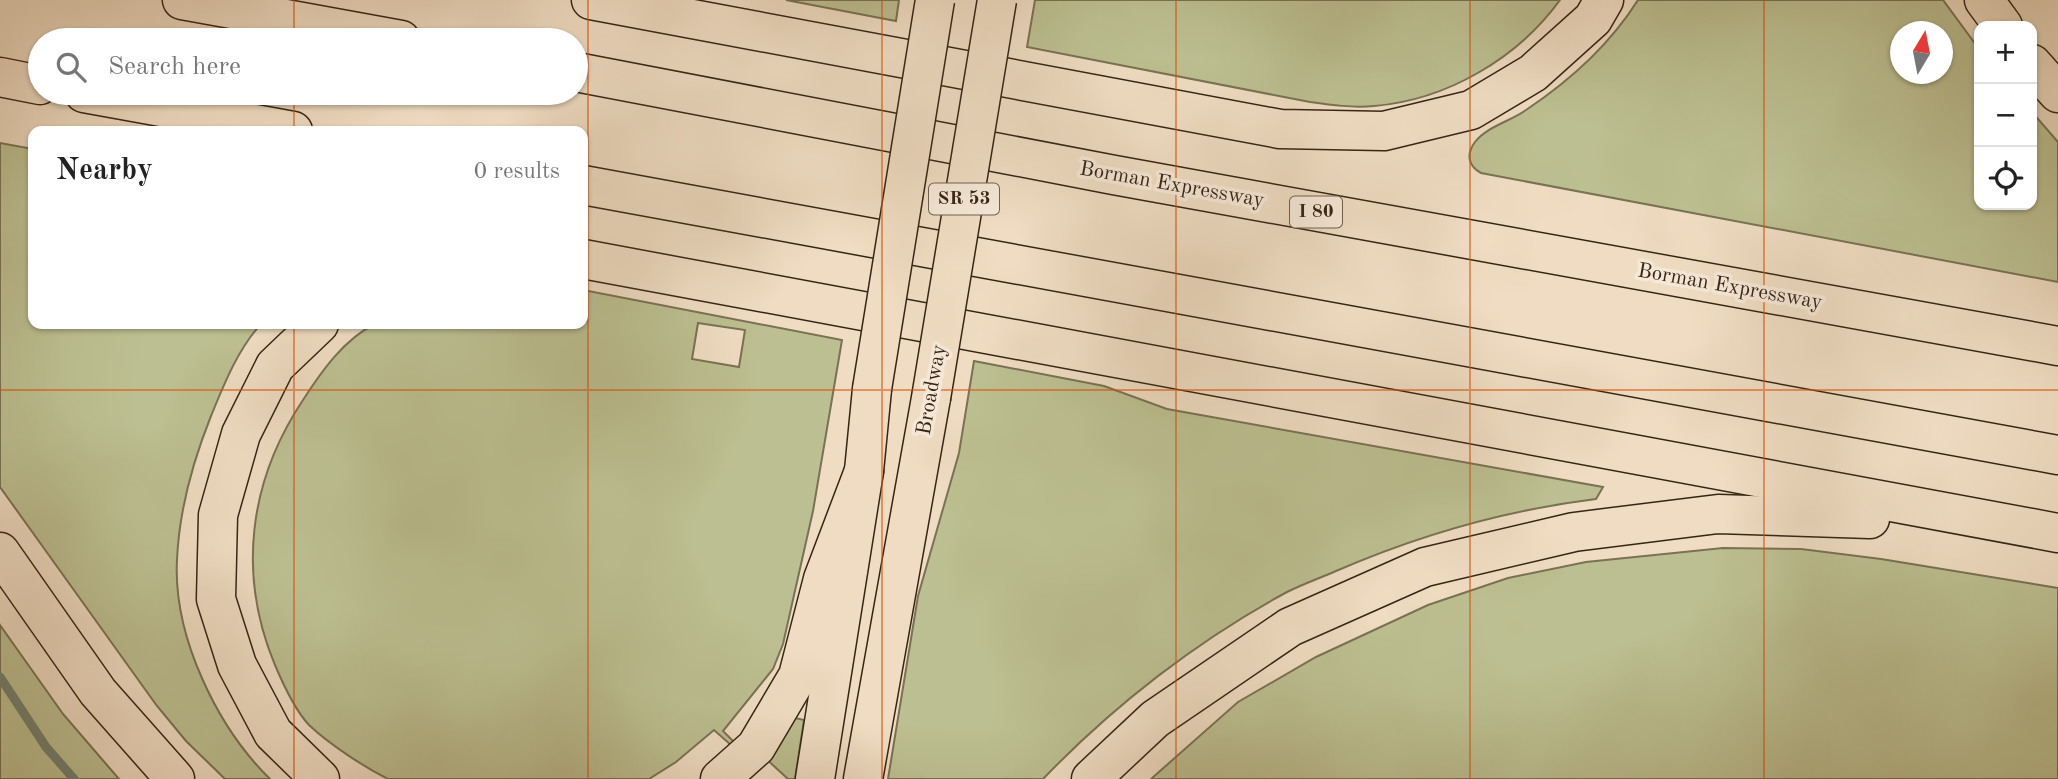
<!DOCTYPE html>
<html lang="en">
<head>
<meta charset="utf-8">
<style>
  :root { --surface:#fff; --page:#f6f6f6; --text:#222; --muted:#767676; --line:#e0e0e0 }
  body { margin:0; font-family:"Old Standard TT",serif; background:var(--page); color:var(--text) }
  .controls { position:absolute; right:21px; top:21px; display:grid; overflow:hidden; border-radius:14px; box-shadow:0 2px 5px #0004 }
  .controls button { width:63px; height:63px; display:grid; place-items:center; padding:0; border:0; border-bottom:2px solid var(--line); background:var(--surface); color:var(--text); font:35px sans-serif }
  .compass { position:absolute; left:1890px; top:21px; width:63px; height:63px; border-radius:50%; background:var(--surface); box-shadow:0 2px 5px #0004; rotate:10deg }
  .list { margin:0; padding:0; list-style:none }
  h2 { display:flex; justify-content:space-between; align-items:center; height:91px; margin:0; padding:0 28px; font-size:30px }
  h2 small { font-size:23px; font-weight:400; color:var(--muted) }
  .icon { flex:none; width:38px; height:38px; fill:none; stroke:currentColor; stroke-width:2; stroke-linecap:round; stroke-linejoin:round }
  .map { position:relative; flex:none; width:2058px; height:779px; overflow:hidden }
  .search { position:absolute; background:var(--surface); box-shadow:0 2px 5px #0004; left:28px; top:28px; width:560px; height:77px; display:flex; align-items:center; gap:18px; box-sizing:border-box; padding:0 24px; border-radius:38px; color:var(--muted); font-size:26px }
  .panel { position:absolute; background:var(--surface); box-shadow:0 2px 5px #0004; left:28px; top:126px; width:560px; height:203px; border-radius:14px }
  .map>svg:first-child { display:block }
  .green { fill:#bcbf91; stroke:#797253; stroke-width:2; fill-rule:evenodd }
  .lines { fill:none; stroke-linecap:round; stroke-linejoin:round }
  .stream { stroke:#738070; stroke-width:9 }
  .primary-casing { stroke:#362515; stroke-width:41 }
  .motorway-casing { stroke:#362515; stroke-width:41 }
  .primary { stroke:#efdcc2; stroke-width:38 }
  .motorway { stroke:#efdcc2; stroke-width:38 }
  .primary-bridge-casing { stroke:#362515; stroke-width:41; stroke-linecap:butt }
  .primary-bridge { stroke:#efdcc2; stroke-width:38 }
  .grid { fill:none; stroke:#d6540d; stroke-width:2; stroke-opacity:0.55 }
  .labels { text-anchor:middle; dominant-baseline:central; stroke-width:7; stroke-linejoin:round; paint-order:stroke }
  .shield { fill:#f5e8d7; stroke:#6f604f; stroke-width:2 }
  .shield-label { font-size:19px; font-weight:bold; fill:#362515 }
  .street-label { font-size:21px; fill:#362515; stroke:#f5e8d7 }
</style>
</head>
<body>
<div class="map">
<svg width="2058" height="779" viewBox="0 0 2058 779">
  <rect width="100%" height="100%" fill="#efdcc2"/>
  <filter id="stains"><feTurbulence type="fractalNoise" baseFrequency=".00286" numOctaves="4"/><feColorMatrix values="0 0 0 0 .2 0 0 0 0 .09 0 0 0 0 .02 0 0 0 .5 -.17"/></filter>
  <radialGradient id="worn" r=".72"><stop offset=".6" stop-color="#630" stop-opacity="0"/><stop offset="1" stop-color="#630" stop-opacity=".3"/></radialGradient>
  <g class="green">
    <path d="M 786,0 L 899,0 L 896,21 Z"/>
    <path d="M 1035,0 L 1560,0 C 1518,58 1447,100 1374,106 C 1353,108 1331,105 1310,102 L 1027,47 Z"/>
    <path d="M 1638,0 L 1943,0 L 1979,49 L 1979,205 L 2032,205 L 2032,112 L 2058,142 L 2058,282 L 1481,173 C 1468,166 1466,154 1475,142 C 1486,127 1511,121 1526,110 C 1571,80 1609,46 1638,0 ZM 1900,32 L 1942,32 L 1942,74 L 1900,74 Z"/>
    <path d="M 0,143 L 33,149 L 33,324 L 261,324 C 238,349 224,384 211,416 C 193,461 179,512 177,560 C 173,636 217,727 270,779 L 225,779 L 186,741 L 157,706 L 0,487 Z"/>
    <path d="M 583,290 L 842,340 L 813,511 L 783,644 L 773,669 L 723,731 L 735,743 L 732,746 L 714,730 L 676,762 L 649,779 L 388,779 C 364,767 329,744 309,725 C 294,709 283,684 275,665 C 237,574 249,481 303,400 C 321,372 344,339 375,324 L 583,324 ZM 698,323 L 745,330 L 739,367 L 692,359 Z"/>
    <path d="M 974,361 L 1104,386 L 1167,409 L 1603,487 L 1596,499 C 1506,510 1419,535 1336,571 C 1320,578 1303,584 1287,592 C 1198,640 1113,706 1043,779 L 888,779 L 918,596 L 959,453 Z"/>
    <path d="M 1723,548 L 1801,549 L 1881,559 L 2058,588 L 2058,779 L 1151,779 L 1238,702 L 1316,657 L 1428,605 L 1508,578 L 1586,562 Z"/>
    <path d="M 0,625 L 63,714 L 119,779 L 0,779 Z"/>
    <path d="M 791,717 L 804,720 L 795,779 L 788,779 L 763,756 Z"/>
  </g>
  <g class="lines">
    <path class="stream" d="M 0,677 L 46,747 L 74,779"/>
    <g class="primary-casing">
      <g id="primary">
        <path d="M 815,779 L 864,471 L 872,389"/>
        <path d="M 863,779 L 931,398"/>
      </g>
    </g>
    <g class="motorway-casing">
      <g id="motorway">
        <path d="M 182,0 L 401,40"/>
        <path d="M 591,0 L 1280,129 L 1384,131 L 1471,110 L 1533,73 L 1593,19 L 1604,0"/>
        <path d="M 1984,0 L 2003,26"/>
        <path d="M 2032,64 L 2058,93"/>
        <path d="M 576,72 L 1114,175 L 2058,346"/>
        <path d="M 0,77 L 40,85"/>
        <path d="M 84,93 L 293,131"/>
        <path d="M 583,185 L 2058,455"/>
        <path d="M 583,259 L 2058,533"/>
        <path d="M 319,324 L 275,366 L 241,434 L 218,515 L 216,599 L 237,665 L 273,733 L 320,779"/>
        <path d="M 0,552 L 98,692 L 175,779"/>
        <path d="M 720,779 L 756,747 L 798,676 L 823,579 L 864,471"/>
        <path d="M 1091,779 L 1155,719 L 1290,627 L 1425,567 L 1574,532 L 1718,514 L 1870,519"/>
      </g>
    </g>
    <use href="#primary" class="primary"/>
    <use href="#motorway" class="motorway"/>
    <g class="primary-bridge-casing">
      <g id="primary-bridge">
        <path d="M 872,389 L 935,0"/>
        <path d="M 931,398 L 997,0"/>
      </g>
    </g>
    <use href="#primary-bridge" class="primary-bridge"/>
  </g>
  <path class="grid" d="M 294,0 L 294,40M 588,0 L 588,779M 882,0 L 882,779M 1176,0 L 1176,779M 1470,0 L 1470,779M 1764,0 L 1764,779M 294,93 L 294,131M 294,324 L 294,779M 0,390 L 2058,390"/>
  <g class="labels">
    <g class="shield">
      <rect x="929" y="183.5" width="70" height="31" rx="5"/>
      <rect x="1290" y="196.5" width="52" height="31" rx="5"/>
    </g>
    <g class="shield-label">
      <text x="964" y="199">SR 53</text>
      <text x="1316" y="212">I 80</text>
    </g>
    <g class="street-label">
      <text transform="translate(1172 185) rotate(10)">Borman Expressway</text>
      <text transform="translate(1730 287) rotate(10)">Borman Expressway</text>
      <text transform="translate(932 390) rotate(-80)">Broadway</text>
    </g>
  </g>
  <rect width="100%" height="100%" filter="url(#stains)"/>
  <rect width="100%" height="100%" fill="url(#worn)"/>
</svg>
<div class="controls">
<button>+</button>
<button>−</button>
<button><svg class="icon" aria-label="locate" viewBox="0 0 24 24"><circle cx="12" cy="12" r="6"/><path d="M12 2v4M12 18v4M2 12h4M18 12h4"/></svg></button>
</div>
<svg class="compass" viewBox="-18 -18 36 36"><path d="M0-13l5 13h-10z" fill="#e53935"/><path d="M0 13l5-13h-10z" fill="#767676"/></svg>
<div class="search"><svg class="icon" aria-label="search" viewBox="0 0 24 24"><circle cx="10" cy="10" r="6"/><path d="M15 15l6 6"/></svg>Search here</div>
<section class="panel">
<h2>Nearby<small>0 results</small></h2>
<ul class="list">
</ul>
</section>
</div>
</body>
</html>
